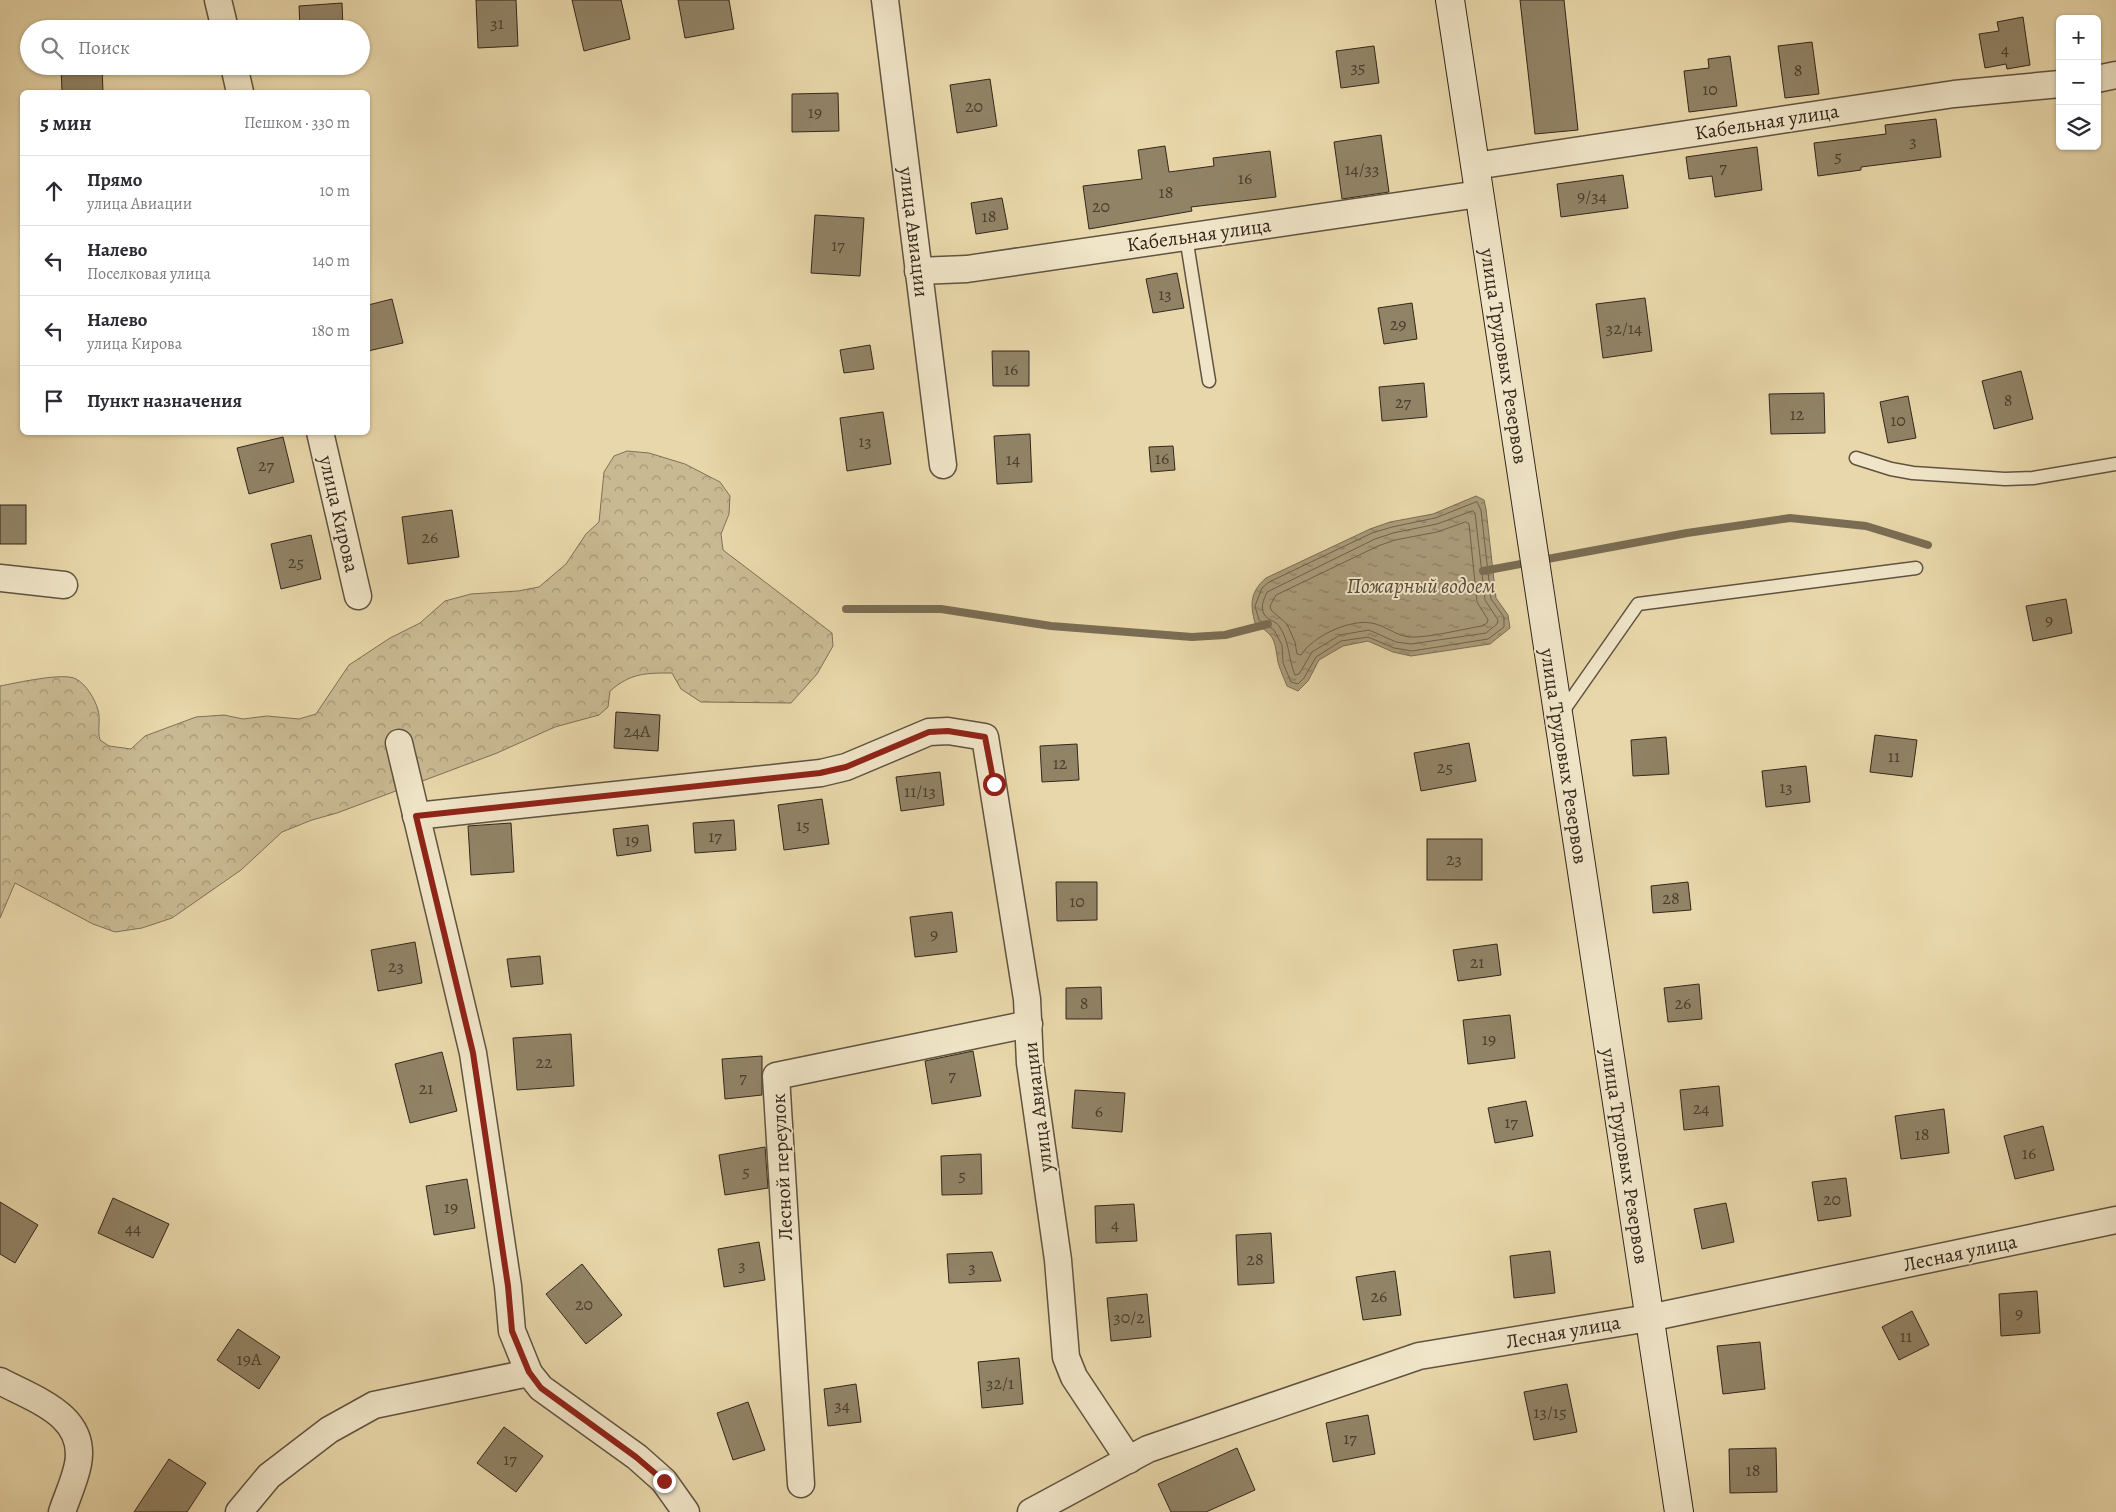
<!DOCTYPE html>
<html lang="ru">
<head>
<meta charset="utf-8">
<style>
  :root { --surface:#fff; --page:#f7f7f7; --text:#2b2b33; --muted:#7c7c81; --line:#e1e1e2 }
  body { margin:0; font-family:Alegreya,serif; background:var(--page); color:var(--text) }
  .controls { position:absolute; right:15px; top:15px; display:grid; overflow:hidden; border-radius:8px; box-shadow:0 1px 4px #0004 }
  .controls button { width:45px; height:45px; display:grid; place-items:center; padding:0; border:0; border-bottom:1px solid var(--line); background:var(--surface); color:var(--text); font:25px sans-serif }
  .stop { position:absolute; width:15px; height:15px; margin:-11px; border:4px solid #8f2418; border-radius:50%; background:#fff }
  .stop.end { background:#8f2418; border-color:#fff; box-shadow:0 1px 5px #0008 }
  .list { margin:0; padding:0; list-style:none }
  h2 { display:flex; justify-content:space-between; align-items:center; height:65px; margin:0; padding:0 20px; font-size:21px }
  h2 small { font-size:16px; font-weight:400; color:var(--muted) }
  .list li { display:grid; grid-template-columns:32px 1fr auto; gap:15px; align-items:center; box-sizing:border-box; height:70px; padding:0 20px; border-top:1px solid var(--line) }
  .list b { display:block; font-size:19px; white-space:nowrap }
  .list p { margin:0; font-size:16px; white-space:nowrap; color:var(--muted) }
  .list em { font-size:16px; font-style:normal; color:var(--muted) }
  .icon { flex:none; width:28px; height:28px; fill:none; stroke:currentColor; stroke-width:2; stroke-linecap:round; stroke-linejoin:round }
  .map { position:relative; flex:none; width:2116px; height:1512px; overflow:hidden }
  .search { position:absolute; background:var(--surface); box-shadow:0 1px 4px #0004; left:20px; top:20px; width:350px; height:55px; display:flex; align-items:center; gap:12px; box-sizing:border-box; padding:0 18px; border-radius:28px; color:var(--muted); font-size:19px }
  .panel { position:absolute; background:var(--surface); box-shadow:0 1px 4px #0004; left:20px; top:90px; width:350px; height:345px; border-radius:8px }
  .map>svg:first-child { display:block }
  .park { fill:url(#park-crowns); stroke:#7e7057 }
  .water { fill:url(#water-ripples); stroke:#7a6d54 }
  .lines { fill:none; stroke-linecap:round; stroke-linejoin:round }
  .shore { stroke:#6e614b; stroke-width:1 }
  .stream { stroke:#7a6d54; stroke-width:8 }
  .building { fill:#918366; stroke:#33271c }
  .lane-casing { stroke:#605340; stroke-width:15 }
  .street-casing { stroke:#605340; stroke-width:29 }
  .secondary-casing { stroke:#33271c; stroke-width:30 }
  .lane { stroke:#f0e5c8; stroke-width:12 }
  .street { stroke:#f0e5c8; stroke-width:26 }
  .secondary { stroke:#f0e5c8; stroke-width:28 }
  .route { stroke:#8f2418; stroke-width:6 }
  .labels { text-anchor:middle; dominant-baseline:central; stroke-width:4; stroke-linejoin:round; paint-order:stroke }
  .number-label { font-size:18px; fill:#4a3e2e }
  .street-label { font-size:20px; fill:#33271c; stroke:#f0e5c8 }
  .water-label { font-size:21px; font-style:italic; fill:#574a38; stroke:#f0e5c8 }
</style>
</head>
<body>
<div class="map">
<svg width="2116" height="1512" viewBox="0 0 2116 1512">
  <defs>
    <pattern id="park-crowns" width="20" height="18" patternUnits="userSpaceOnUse" patternTransform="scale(1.25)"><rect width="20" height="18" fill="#c9b992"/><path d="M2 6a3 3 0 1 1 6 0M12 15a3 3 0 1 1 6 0" fill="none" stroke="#a49676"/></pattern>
    <pattern id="water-ripples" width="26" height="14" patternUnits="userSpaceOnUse" patternTransform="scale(1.25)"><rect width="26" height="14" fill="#aa9b7a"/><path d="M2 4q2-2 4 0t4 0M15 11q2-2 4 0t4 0" fill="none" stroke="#8b7e63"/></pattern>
  </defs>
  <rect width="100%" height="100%" fill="#e8d7aa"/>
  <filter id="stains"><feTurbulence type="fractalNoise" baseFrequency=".004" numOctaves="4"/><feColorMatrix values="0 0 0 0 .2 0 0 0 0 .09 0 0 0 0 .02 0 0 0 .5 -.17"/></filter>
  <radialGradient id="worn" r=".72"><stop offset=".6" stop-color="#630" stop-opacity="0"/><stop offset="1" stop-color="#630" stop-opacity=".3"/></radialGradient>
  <path class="park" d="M 627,451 L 649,453 L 685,464 L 720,482 L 730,496 L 729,514 L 721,534 L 723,550 L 832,633 L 833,646 L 817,674 L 791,703 L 701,702 L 681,689 L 672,673 C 645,673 631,673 610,691 L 608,707 L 599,715 L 555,727 L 497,753 L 337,813 L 312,820 L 282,832 L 241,870 L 172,918 L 142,928 L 115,932 L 93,924 L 15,883 L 0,918 L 0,686 C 16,683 64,672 76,679 C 86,684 95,699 98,710 C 101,720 97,730 100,740 L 109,746 L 131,749 L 145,736 L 196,717 L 224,715 L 243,719 L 267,716 L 299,719 L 316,714 L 349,665 L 390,638 L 420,623 L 445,601 L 471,594 L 518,591 L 539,587 L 566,564 L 586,534 L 599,522 L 604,472 L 614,456 Z"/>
  <path class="water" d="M 1476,496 L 1484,500 L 1486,509 L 1496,598 L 1508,615 L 1510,628 L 1490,644 L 1411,656 L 1393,652 L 1368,641 L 1343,646 L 1319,660 L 1308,681 L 1298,691 L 1287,686 C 1284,678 1280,670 1278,662 C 1274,639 1276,637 1255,623 C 1250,604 1250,592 1266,578 L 1370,529 L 1390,522 L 1433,514 Z"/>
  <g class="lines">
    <g class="shore">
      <path d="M 1477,502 L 1481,510 L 1491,599 L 1504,617 L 1504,627 L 1488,639 L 1412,651 L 1394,648 L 1368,637 L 1341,641 L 1316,657 L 1304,678 L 1298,684 L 1291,682 L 1283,663 L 1282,645 L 1274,630 L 1259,620 L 1255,606 L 1262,588 L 1269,582 L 1372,533 L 1392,527 L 1435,518 Z"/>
      <path d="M 1473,511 L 1475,513 L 1485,600 L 1498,620 L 1497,624 L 1486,633 L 1411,644 L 1396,642 L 1369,630 L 1340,635 L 1312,652 L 1299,674 L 1295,675 C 1288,659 1290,641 1279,626 C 1276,621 1267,620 1264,614 C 1260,607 1264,599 1267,592 L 1375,539 L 1393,533 L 1437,524 Z"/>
      <path d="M 1466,522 L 1469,524 L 1477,602 L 1488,620 L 1487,623 L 1482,626 C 1463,629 1428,638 1410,637 C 1396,636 1385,625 1371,623 C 1349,619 1312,637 1301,655 L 1297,654 L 1295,642 L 1287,624 L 1271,610 L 1270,606 L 1276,595 L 1378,546 L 1395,540 L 1437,532 Z"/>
    </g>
    <g class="stream">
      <path d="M 1483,571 L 1687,533 L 1790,518 L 1866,526 L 1928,545"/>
      <path d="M 846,609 L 941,609 L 1051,626 L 1192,637 L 1225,635 L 1268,624"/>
    </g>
  </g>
  <g class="building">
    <path d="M 476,0 L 516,0 L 518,46 L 478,48 Z"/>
    <path d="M 572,0 L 621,0 L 630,39 L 584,51 Z"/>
    <path d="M 678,0 L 729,0 L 734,29 L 685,38 Z"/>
    <path d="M 1520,0 L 1564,0 L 1578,130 L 1535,134 Z"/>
    <path d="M 342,3 L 343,29 L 300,29 L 299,6 Z"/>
    <path d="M 2023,17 L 2030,65 L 2007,69 L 2006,64 L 1985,68 L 1979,34 L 1999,31 L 1997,22 Z"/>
    <path d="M 1812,42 L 1819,94 L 1785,98 L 1778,46 Z"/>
    <path d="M 1374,46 L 1379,83 L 1341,88 L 1336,51 Z"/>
    <path d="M 1730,56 L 1737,106 L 1689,112 L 1684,71 L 1709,68 L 1708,59 Z"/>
    <path d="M 61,66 L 102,66 L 103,92 L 62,92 Z"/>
    <path d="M 990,79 L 997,126 L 957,133 L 950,85 Z"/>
    <path d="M 838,93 L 839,131 L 792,132 L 792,94 Z"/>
    <path d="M 1936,119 L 1941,157 L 1861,167 L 1861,170 L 1818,176 L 1814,143 L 1886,134 L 1885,125 Z"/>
    <path d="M 1381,135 L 1389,192 L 1342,199 L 1334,142 Z"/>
    <path d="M 1165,146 L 1169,172 L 1214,166 L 1213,158 L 1270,151 L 1276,197 L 1191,207 L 1192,211 L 1089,229 L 1083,186 L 1142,179 L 1138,150 Z"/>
    <path d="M 1757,147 L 1762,190 L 1715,197 L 1712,176 L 1689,179 L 1686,157 Z"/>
    <path d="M 1623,175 L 1628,208 L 1561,217 L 1557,184 Z"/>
    <path d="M 1002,198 L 1008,229 L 976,234 L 971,203 Z"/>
    <path d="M 815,215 L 864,218 L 860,276 L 811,273 Z"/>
    <path d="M 1177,273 L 1184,308 L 1153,313 L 1146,279 Z"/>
    <path d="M 1645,298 L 1652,351 L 1603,358 L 1596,304 Z"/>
    <path d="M 392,299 L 403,343 L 368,351 L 368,305 Z"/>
    <path d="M 1412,303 L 1417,339 L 1384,344 L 1378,308 Z"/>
    <path d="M 870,345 L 874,369 L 844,373 L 840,350 Z"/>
    <path d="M 992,351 L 1029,351 L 1029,386 L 993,386 Z"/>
    <path d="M 2021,371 L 2033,419 L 1994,429 L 1982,381 Z"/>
    <path d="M 1424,383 L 1427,417 L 1382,421 L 1379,387 Z"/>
    <path d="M 1824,393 L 1825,433 L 1771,434 L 1769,394 Z"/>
    <path d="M 1908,396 L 1916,438 L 1888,443 L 1880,402 Z"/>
    <path d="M 883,412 L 891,464 L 847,471 L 840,418 Z"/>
    <path d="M 1030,434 L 1032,482 L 997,484 L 994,436 Z"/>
    <path d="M 283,437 L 294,482 L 249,494 L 237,448 Z"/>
    <path d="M 1173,446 L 1175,470 L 1151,472 L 1149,447 Z"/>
    <rect x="0" y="505" width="26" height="39"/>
    <path d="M 452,510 L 459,557 L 408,564 L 402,517 Z"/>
    <path d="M 311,535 L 321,579 L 281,589 L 271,544 Z"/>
    <path d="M 2066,599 L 2072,633 L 2033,641 L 2026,606 Z"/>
    <path d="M 616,712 L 660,715 L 658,751 L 614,748 Z"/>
    <path d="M 1875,735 L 1917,740 L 1912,777 L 1870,772 Z"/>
    <path d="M 1666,737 L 1669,774 L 1633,776 L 1631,740 Z"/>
    <path d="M 1469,743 L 1476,781 L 1421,791 L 1414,753 Z"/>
    <path d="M 1077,744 L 1079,780 L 1042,782 L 1040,746 Z"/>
    <path d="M 1806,766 L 1810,802 L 1766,807 L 1762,771 Z"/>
    <path d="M 940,772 L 944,805 L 901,811 L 896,777 Z"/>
    <path d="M 822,799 L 829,844 L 784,850 L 778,805 Z"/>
    <path d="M 734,820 L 736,850 L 695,853 L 693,823 Z"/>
    <path d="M 511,823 L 514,872 L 471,875 L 468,826 Z"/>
    <path d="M 648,825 L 651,851 L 617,856 L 613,829 Z"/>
    <rect x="1427" y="839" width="55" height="41"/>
    <path d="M 1056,882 L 1097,882 L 1097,920 L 1057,921 Z"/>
    <path d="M 1688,882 L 1691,910 L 1653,913 L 1651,886 Z"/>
    <path d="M 952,912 L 957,952 L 915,957 L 910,917 Z"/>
    <path d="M 415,942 L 422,983 L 378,991 L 371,950 Z"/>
    <path d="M 1497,944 L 1501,975 L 1458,981 L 1453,950 Z"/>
    <path d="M 540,956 L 543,984 L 511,987 L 507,959 Z"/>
    <path d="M 1699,984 L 1702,1019 L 1668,1022 L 1664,988 Z"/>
    <path d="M 1101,987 L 1102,1019 L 1066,1019 L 1066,988 Z"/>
    <path d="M 1510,1015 L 1515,1058 L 1468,1064 L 1463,1020 Z"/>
    <path d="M 571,1034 L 574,1086 L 517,1090 L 513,1038 Z"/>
    <path d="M 973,1051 L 981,1096 L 932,1104 L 925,1061 Z"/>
    <path d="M 442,1052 L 457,1111 L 410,1123 L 395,1064 Z"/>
    <path d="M 762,1056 L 762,1095 L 725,1099 L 722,1059 Z"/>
    <path d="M 1719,1086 L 1723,1126 L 1684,1130 L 1680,1090 Z"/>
    <path d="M 1075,1090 L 1125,1093 L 1122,1132 L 1072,1128 Z"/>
    <path d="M 1526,1101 L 1533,1136 L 1495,1143 L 1488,1108 Z"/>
    <path d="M 1944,1109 L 1949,1153 L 1901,1159 L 1895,1116 Z"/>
    <path d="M 2043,1126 L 2054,1170 L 2015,1179 L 2004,1136 Z"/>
    <path d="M 765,1147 L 768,1188 L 725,1195 L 719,1155 Z"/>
    <path d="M 981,1154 L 982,1194 L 942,1195 L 941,1156 Z"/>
    <path d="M 1846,1178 L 1851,1216 L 1818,1221 L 1812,1182 Z"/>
    <path d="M 467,1179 L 475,1228 L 434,1235 L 426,1186 Z"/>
    <path d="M 113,1198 L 169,1224 L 153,1258 L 98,1233 Z"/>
    <path d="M 0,1202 L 38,1225 L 15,1263 L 0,1254 Z"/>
    <path d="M 1726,1203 L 1734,1242 L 1702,1249 L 1694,1209 Z"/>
    <path d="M 1134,1204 L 1137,1241 L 1096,1243 L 1095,1206 Z"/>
    <path d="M 1271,1233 L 1274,1283 L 1238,1285 L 1236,1235 Z"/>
    <path d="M 759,1242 L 765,1280 L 724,1287 L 718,1249 Z"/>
    <path d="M 1550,1251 L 1555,1293 L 1514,1298 L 1510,1256 Z"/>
    <path d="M 992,1252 L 1001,1281 L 949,1283 L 947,1254 Z"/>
    <path d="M 582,1264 L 622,1315 L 586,1344 L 546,1294 Z"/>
    <path d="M 1395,1271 L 1401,1315 L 1363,1320 L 1356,1277 Z"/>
    <path d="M 2037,1291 L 2040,1333 L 2001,1336 L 1999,1294 Z"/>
    <path d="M 1147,1294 L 1151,1337 L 1111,1341 L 1107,1298 Z"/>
    <path d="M 1912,1311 L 1929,1345 L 1899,1360 L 1882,1327 Z"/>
    <path d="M 238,1329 L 280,1357 L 259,1389 L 217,1360 Z"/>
    <path d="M 1760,1342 L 1765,1389 L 1723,1394 L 1717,1346 Z"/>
    <path d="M 1019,1358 L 1023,1404 L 982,1408 L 978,1362 Z"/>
    <path d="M 856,1384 L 861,1422 L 828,1426 L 824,1389 Z"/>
    <path d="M 1567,1384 L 1577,1432 L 1534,1440 L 1524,1392 Z"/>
    <path d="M 748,1402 L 765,1450 L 733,1460 L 717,1413 Z"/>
    <path d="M 1368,1415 L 1375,1454 L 1333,1462 L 1326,1423 Z"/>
    <path d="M 504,1427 L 543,1456 L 516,1492 L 477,1463 Z"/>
    <path d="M 1237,1448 L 1255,1490 L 1206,1512 L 1171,1512 L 1158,1484 Z"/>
    <path d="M 1776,1448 L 1777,1492 L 1730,1493 L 1729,1449 Z"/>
    <path d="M 169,1459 L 206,1483 L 187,1512 L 134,1512 Z"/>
  </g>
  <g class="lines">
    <g class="lane-casing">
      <g id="lane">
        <path d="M 1186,237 L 1209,381"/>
        <path d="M 1856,458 L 1891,469 L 1913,473 L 2005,479 L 2033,478 L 2116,464"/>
        <path d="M 1561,714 L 1638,604 L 1916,568"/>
      </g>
    </g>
    <g class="street-casing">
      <g id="street">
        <path d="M 218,0 L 225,29"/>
        <path d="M 885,0 L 943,465"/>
        <path d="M 234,66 L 240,92"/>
        <path d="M 2097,79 L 2116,75"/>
        <path d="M 1475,166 L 1954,94 L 2060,84"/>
        <path d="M 918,271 L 967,269 L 1479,194"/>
        <path d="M 320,432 L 358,596"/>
        <path d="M 0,578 L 64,585"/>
        <path d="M 399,743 L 473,1053 L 508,1286 L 512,1331 L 529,1373 L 541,1388 L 637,1457 L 664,1481 L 686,1512"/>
        <path d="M 416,816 L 821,773 L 846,767 L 929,732 L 948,731 L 985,737 L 1027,999 L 1030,1063 L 1058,1260 L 1066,1357 L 1074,1377 L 1129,1460"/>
        <path d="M 0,1381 C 35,1400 87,1415 78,1464 C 75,1480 67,1497 62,1512"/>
        <path d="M 801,1484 L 776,1076 L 1029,1024"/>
        <path d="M 239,1512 L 269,1476 L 329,1430 L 374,1405 L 529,1373"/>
        <path d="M 1031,1512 L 1148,1449 L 1419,1356 L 1649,1318 L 2116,1220"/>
      </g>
    </g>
    <g class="secondary-casing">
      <path id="secondary" d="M 1450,0 L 1679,1512"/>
    </g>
    <use href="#lane" class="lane"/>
    <use href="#street" class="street"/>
    <use href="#secondary" class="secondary"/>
  </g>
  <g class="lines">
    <path class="route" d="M 664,1481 L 636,1457 L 541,1388 L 529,1372 L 512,1331 L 508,1286 L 473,1053 L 416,816 L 820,773 L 846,767 L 929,732 L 948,731 L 985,737 L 994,784"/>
  </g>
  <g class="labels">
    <g class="number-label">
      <text x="497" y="23">31</text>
      <text x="2005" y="49">4</text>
      <text x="1358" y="67">35</text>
      <text x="1798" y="70">8</text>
      <text x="1710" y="89">10</text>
      <text x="974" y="106">20</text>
      <text x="815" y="112">19</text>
      <text x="1913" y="141">3</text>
      <text x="1838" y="156">5</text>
      <text x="1723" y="167">7</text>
      <text x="1362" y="169">14/33</text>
      <text x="1245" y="178">16</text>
      <text x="1166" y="192">18</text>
      <text x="1592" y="196">9/34</text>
      <text x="1101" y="206">20</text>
      <text x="989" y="216">18</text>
      <text x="838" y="245">17</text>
      <text x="1165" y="294">13</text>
      <text x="1398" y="324">29</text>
      <text x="1624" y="328">32/14</text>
      <text x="1011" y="369">16</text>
      <text x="2008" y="400">8</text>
      <text x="1403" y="402">27</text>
      <text x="1797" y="414">12</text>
      <text x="1898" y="420">10</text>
      <text x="865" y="441">13</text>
      <text x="1162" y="458">16</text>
      <text x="1013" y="459">14</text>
      <text x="266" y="465">27</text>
      <text x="430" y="537">26</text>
      <text x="296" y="562">25</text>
      <text x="2049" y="620">9</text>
      <text x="637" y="731">24А</text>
      <text x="1894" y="756">11</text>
      <text x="1060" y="763">12</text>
      <text x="1445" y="767">25</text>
      <text x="1786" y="787">13</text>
      <text x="920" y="791">11/13</text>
      <text x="803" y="825">15</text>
      <text x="715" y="836">17</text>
      <text x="632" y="840">19</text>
      <text x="1454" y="859">23</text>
      <text x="1671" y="898">28</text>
      <text x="1077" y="901">10</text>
      <text x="934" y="934">9</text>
      <text x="1477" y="962">21</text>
      <text x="396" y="966">23</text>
      <text x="1084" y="1003">8</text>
      <text x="1683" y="1003">26</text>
      <text x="1489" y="1039">19</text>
      <text x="544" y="1062">22</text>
      <text x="952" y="1075">7</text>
      <text x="743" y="1077">7</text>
      <text x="426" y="1088">21</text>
      <text x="1701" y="1108">24</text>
      <text x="1099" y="1111">6</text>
      <text x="1511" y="1122">17</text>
      <text x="1922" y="1134">18</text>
      <text x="2029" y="1153">16</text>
      <text x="746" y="1171">5</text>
      <text x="962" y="1175">5</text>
      <text x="1832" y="1199">20</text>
      <text x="451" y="1207">19</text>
      <text x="1115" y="1224">4</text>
      <text x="133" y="1228">44</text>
      <text x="1255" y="1259">28</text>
      <text x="742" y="1265">3</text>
      <text x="972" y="1267">3</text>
      <text x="1379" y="1296">26</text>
      <text x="584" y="1304">20</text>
      <text x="2019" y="1313">9</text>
      <text x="1129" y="1317">30/2</text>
      <text x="1906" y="1336">11</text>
      <text x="249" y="1359">19А</text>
      <text x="1000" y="1383">32/1</text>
      <text x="842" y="1405">34</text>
      <text x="1550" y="1412">13/15</text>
      <text x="1350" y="1438">17</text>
      <text x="510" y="1459">17</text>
      <text x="1753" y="1470">18</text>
    </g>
    <g class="street-label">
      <text transform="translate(1767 122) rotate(-9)">Кабельная улица</text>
      <text transform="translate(914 232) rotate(83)">улица Авиации</text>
      <text transform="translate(1199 235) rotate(-8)">Кабельная улица</text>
      <text transform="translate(1504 356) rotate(81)">улица Трудовых Резервов</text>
      <text transform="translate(339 514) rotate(77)">улица Кирова</text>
      <text transform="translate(1564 756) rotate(81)">улица Трудовых Резервов</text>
      <text transform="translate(1038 1107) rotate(-97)">улица Авиации</text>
      <text transform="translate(1625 1156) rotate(81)">улица Трудовых Резервов</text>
      <text transform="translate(782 1167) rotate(-93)">Лесной переулок</text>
      <text transform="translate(1960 1253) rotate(-12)">Лесная улица</text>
      <text transform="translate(1563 1332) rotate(-10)">Лесная улица</text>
    </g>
    <g class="water-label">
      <text x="1421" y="586">Пожарный водоем</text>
    </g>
  </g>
  <rect width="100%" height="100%" filter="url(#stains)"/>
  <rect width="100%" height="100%" fill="url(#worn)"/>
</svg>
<div class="controls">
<button>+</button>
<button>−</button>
<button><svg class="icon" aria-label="layers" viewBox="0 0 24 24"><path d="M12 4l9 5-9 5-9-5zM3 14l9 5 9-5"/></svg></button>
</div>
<div class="stop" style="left:994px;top:784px"></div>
<div class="stop end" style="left:664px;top:1481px"></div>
<div class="search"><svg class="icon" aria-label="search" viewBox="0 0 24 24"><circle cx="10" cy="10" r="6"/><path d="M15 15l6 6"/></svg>Поиск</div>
<section class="panel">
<h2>5 мин<small>Пешком · 330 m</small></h2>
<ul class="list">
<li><svg class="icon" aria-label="ahead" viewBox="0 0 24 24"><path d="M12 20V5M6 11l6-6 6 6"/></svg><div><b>Прямо</b><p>улица Авиации</p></div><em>10 m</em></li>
<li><svg class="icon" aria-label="left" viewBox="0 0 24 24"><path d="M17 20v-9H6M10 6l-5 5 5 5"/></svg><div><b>Налево</b><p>Поселковая улица</p></div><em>140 m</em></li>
<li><svg class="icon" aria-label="left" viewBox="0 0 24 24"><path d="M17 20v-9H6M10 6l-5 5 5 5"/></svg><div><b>Налево</b><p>улица Кирова</p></div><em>180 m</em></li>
<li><svg class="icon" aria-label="arrive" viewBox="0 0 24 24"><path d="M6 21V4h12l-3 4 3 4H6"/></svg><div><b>Пункт назначения</b></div></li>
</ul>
</section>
</div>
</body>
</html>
